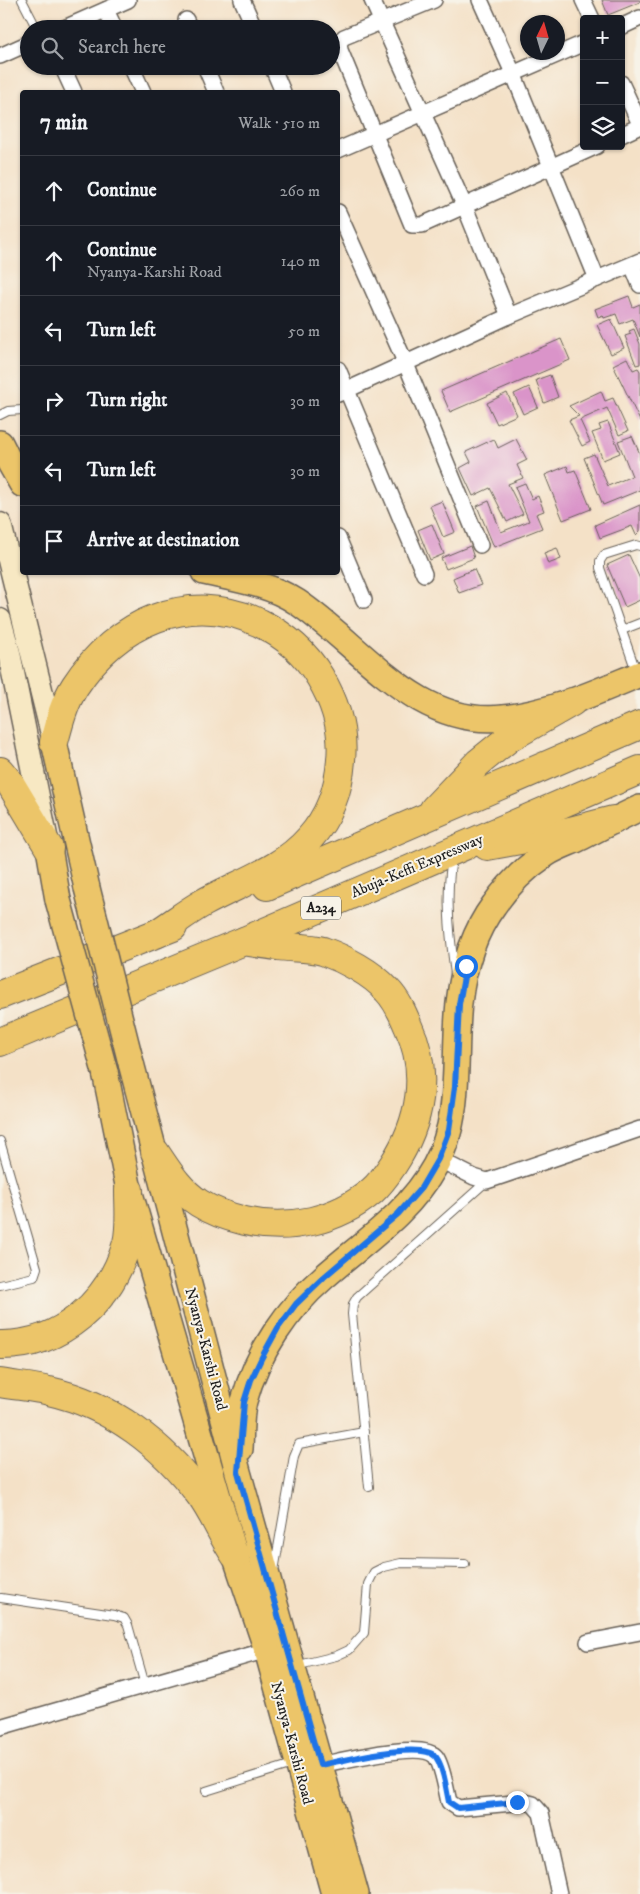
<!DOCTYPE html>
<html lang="en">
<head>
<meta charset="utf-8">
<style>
  :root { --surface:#171b24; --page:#242831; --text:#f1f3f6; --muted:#9ea1a6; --line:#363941 }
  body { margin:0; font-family:"IM FELL DW Pica",serif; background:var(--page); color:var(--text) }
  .controls { position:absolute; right:15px; top:15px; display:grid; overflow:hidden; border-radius:5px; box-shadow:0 1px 4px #0004 }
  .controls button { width:45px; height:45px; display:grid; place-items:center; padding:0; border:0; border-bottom:1px solid var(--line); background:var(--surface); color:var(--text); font:25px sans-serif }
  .compass { position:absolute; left:520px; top:15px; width:45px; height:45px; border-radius:50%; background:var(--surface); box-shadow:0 1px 4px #0004; rotate:5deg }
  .stop { position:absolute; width:15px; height:15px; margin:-11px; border:4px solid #1a73e8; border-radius:50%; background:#fff }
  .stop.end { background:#1a73e8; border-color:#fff; box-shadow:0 1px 5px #0008 }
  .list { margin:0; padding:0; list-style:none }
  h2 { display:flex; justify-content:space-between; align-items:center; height:65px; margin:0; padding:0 20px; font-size:21px }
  h2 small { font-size:16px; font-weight:400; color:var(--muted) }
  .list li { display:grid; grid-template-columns:32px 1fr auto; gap:15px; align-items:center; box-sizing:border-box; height:70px; padding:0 20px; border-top:1px solid var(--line) }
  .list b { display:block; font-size:19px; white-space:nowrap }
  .list p { margin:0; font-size:16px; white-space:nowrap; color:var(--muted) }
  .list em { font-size:16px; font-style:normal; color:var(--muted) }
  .icon { flex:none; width:28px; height:28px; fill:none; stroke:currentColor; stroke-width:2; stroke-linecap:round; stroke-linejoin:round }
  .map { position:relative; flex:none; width:640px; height:1894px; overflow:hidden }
  .search { position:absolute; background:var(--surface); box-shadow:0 1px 4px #0004; left:20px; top:20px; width:320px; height:55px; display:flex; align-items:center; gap:12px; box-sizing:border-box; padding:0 18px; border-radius:28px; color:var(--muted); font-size:19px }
  .panel { position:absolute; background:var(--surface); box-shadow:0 1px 4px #0004; left:20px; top:90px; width:320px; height:485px; border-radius:5px }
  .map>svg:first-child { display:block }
  .building { fill:#da94c9 }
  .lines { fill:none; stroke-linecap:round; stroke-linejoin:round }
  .lane-casing { stroke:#686158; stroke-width:10 }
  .street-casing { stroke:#686158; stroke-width:18 }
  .secondary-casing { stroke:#686158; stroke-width:25 }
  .primary-casing { stroke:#686158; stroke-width:28 }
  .highway-casing { stroke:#686158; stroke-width:30 }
  .lane { stroke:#fff; stroke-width:8 }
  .street { stroke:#fff; stroke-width:15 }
  .secondary { stroke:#f7e8c3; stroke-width:22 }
  .primary { stroke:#ecc569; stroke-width:25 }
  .highway { stroke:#ecc569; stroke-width:28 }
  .primary-bridge-casing { stroke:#686158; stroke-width:28; stroke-linecap:butt }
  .primary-bridge { stroke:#ecc569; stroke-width:25 }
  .route { stroke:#1a73e8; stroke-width:6 }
  .labels { text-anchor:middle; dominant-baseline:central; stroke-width:4; stroke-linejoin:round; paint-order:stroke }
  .shield { fill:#f7f3e8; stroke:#5e5c59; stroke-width:1 }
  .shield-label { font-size:14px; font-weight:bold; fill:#1c1c1c }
  .street-label { font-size:15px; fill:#1c1c1c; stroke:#f7f3e8 }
</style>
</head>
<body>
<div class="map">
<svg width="640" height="1894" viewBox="0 0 640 1894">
  <rect width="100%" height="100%" fill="#f7f3e8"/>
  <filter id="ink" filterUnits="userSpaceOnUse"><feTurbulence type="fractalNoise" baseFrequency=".02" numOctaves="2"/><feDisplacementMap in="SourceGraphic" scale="10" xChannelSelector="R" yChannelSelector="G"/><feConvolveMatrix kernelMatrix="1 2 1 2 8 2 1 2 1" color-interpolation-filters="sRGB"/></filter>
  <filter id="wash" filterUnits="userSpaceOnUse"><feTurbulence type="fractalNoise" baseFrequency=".0096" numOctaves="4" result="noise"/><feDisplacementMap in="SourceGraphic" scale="20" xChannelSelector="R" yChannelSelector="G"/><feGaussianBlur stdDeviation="1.12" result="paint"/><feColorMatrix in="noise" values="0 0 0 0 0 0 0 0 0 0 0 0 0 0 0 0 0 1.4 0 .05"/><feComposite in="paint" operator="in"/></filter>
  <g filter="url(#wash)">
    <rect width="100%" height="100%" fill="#f4e1c7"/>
    <g id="blocks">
      <g class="building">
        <path d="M 602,0 L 640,0 L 640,2 L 608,15 Z"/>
        <path d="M 629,296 L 633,307 L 640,304 L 640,337 L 633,319 L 620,324 L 616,314 L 604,318 L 603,315 L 598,317 L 595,309 Z"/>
        <path d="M 611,319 L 624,348 L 611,354 L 597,325 Z"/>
        <path d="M 634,329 L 640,344 L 640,364 L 636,365 L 625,336 L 631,334 L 629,331 Z"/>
        <path d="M 561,339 L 570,360 L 450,412 L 441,391 Z"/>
        <path d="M 627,358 L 633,370 L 638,368 L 640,371 L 640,421 L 613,365 Z"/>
        <path d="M 550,375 L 558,397 L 544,403 L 536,380 Z"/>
        <path d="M 529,387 L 538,407 L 523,414 L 514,394 Z"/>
        <path d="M 601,391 L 605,401 L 613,398 L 628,431 L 619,435 L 607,408 L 580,420 L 590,442 L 582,446 L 569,420 L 579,416 L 569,406 Z"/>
        <path d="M 507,393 L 517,415 L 497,424 L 487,403 Z"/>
        <path d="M 608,422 L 620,453 L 603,460 L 592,433 L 601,430 L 599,425 Z"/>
        <path d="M 632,436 L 640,454 L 640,490 L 603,505 L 584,458 L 594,454 L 608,486 L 632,476 L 618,441 Z"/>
        <path d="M 494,439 L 498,448 L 516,439 L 527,460 L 517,465 L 523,478 L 508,484 L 523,514 L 507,522 L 490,488 L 473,496 L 460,468 L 471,462 L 466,452 Z"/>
        <path d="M 567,466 L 569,472 L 575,470 L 591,509 L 563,520 L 545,475 Z"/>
        <path d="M 525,483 L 532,499 L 538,496 L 544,511 L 536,514 L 542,528 L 494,547 L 477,506 L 489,501 L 501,532 L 529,521 L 515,487 Z"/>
        <path d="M 442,501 L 455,532 L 443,537 L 430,506 Z"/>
        <path d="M 640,505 L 640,531 L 636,535 L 632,526 L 600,538 L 595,525 Z"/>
        <path d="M 432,524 L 444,554 L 430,560 L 418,530 Z"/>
        <path d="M 470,546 L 474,558 L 446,569 L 441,558 Z"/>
        <path d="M 557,548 L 561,559 L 548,564 L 544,553 Z"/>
        <path d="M 629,555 L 640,579 L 640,600 L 625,607 L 607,565 Z"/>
        <path d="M 474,569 L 481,585 L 459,593 L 453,578 Z"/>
      </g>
    </g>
  </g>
  <g filter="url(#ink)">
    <use href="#blocks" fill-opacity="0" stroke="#686158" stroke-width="1"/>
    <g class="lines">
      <g class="lane-casing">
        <g id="lane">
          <path d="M 22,0 L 37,29"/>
          <path d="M 0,415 L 8,411 L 22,410"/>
          <path d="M 622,630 L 640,623"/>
          <path d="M 636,671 L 600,568 L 600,561 L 604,555 L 636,545 L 640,546"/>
          <path d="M 452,859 C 445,896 450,937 455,974"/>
          <path d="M 0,1141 L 37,1268 L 34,1277 L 0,1285"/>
          <path d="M 369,1487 L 352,1314 L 353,1304 L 357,1297 L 487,1181"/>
          <path d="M 274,1571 L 294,1456 L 299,1444 L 364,1432"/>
          <path d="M 1,1598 L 114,1615 L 124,1618 L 128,1625 L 145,1685"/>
          <path d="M 295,1666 L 336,1656 L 349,1650 L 364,1633 L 368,1584 L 374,1572 L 384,1567 L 401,1563 L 465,1564"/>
          <path d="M 206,1791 L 296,1763"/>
        </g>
      </g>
      <g class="street-casing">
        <g id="street">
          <path d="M 242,0 L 255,29"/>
          <path d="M 372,0 L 465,207 L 509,316"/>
          <path d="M 434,0 L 344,37 L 339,42 L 340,50 L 412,225 L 422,225 L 597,146"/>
          <path d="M 480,0 L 513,73 L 597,279"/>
          <path d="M 583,0 L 592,19"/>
          <path d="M 106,10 L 115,29"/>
          <path d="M 186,20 L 190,29"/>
          <path d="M 621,27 L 640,18"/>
          <path d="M 62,29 L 128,0"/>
          <path d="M 0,56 L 29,43"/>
          <path d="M 62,66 L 74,92"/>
          <path d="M 131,66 L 143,92"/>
          <path d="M 205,66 L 216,92"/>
          <path d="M 272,66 L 283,92"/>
          <path d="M 621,83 L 640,124"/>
          <path d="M 621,135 L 640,126"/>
          <path d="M 338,150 L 584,43"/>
          <path d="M 338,212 L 406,364 L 480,545"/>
          <path d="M 632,265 L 640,285"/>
          <path d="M 338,369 L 424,574"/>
          <path d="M 338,394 L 509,316 L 640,261"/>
          <path d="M 338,538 L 364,600"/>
          <path d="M 438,1159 L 474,1177 L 487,1181 L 640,1129"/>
          <path d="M 588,1642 L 640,1632"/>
          <path d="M 0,1727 L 267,1650"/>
          <path d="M 320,1765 C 341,1761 423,1740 436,1757 C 443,1767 446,1790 449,1802 L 458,1808 L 525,1802 L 533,1804 L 541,1813 L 559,1894"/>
        </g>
      </g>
      <g class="secondary-casing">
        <g id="secondary">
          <path d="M 0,524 L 54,742"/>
          <path d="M 0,620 L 9,653 L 46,836"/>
        </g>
      </g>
      <g class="primary-casing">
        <g id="primary">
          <path d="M 0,443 L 10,463 L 22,484"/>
          <path d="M 204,572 C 236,579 270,584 297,602 C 361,645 416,728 503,718 C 551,713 596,692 640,674"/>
          <path d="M 54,742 L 87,888"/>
          <path d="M 49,848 L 58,900"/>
          <path d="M 131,1063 L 238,1472 L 356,1894"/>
          <path d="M 105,1072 L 129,1190 L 235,1555 L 267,1650 L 334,1894"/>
          <path d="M 240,1449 C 241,1433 240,1416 244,1401 C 257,1353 287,1309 324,1277 C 364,1242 409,1213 435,1166 C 463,1116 453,1057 459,1003 C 463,969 473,933 494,905 C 508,885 525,868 546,854 C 557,847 570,843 582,837 C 601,827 620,817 640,808"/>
        </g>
      </g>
      <g class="highway-casing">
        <g id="highway">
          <path d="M 54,742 C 59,723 64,703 75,686 C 116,623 188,589 260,623 C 286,636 305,652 320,677 C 335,702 344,731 341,760 C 339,789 329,817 309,839 C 282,870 239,883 203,903 C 187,912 172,924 156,934"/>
          <path d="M 0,771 L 10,783 L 49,848"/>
          <path d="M 434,809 L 478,763 L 509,738 L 572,702"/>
          <path d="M 487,846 L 570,831 L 613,820"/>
          <path d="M 267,886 L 640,725"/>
          <path d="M 0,995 L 173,927"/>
          <path d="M 0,1042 L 244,941 L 640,770"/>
          <path d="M 155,1152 C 168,1171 179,1190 199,1203 C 213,1212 229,1217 245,1221 C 289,1231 337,1221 372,1191 C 380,1184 387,1174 393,1165 C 421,1122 430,1073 408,1026 C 403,1014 397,1000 387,990 C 372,973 345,959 323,951 C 309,947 293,948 278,946 C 267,945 256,943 244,941"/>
          <path d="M 0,1345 C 61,1346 111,1301 127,1243 C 131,1227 129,1207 129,1190"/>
          <path d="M 0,1383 C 16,1386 33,1387 49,1391 C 112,1405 163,1445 200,1495 C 214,1514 222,1536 235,1555"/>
        </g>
      </g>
      <use href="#lane" class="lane"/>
      <use href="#street" class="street"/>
      <use href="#secondary" class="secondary"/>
      <use href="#primary" class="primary"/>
      <use href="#highway" class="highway"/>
      <g class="primary-bridge-casing">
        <g id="primary-bridge">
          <path d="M 87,888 L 131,1063"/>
          <path d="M 58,900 L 105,1072"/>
        </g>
      </g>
      <use href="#primary-bridge" class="primary-bridge"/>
    </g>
  </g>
  <g class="lines" filter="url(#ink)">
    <path class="route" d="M 466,966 L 459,1004 L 455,1087 L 449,1130 L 438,1159 L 421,1188 L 398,1214 L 324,1277 L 296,1304 L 278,1328 L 262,1357 L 251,1380 L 244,1402 L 238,1472 L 320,1765 C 341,1761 423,1740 436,1757 C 444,1768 446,1789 449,1802 L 458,1808 L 517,1802"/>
  </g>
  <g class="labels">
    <rect class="shield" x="301" y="896.5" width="40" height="23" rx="4"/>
    <g class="shield-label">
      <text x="321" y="908">A234</text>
    </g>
    <g class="street-label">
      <text transform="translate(417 866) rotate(-23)">Abuja-Keffi Expressway</text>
      <text transform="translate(206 1349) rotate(75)">Nyanya-Karshi Road</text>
      <text transform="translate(292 1743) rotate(75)">Nyanya-Karshi Road</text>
    </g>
  </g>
</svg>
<div class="controls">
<button>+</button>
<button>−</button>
<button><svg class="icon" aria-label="layers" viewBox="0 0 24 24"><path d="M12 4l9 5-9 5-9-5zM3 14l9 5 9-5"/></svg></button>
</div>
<svg class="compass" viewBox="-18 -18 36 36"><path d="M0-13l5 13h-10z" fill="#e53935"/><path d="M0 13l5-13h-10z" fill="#9ea1a6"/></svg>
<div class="stop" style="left:466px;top:966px"></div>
<div class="stop end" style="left:517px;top:1802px"></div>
<div class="search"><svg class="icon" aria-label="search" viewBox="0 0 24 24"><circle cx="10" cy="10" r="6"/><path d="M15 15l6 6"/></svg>Search here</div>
<section class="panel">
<h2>7 min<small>Walk · 510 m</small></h2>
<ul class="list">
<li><svg class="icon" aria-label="ahead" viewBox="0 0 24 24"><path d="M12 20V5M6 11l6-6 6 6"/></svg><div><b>Continue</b></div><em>260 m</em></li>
<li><svg class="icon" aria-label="ahead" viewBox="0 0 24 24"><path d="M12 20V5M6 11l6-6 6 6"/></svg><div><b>Continue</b><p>Nyanya-Karshi Road</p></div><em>140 m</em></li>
<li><svg class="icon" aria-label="left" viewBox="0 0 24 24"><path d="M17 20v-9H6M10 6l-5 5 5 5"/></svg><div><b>Turn left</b></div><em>50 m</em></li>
<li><svg class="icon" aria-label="right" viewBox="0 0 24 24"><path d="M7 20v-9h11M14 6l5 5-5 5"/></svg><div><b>Turn right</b></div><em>30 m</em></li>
<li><svg class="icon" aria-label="left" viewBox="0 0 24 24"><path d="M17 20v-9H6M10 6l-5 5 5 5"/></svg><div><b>Turn left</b></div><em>30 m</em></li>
<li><svg class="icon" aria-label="arrive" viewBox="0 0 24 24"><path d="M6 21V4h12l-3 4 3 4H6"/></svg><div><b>Arrive at destination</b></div></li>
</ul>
</section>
</div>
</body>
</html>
